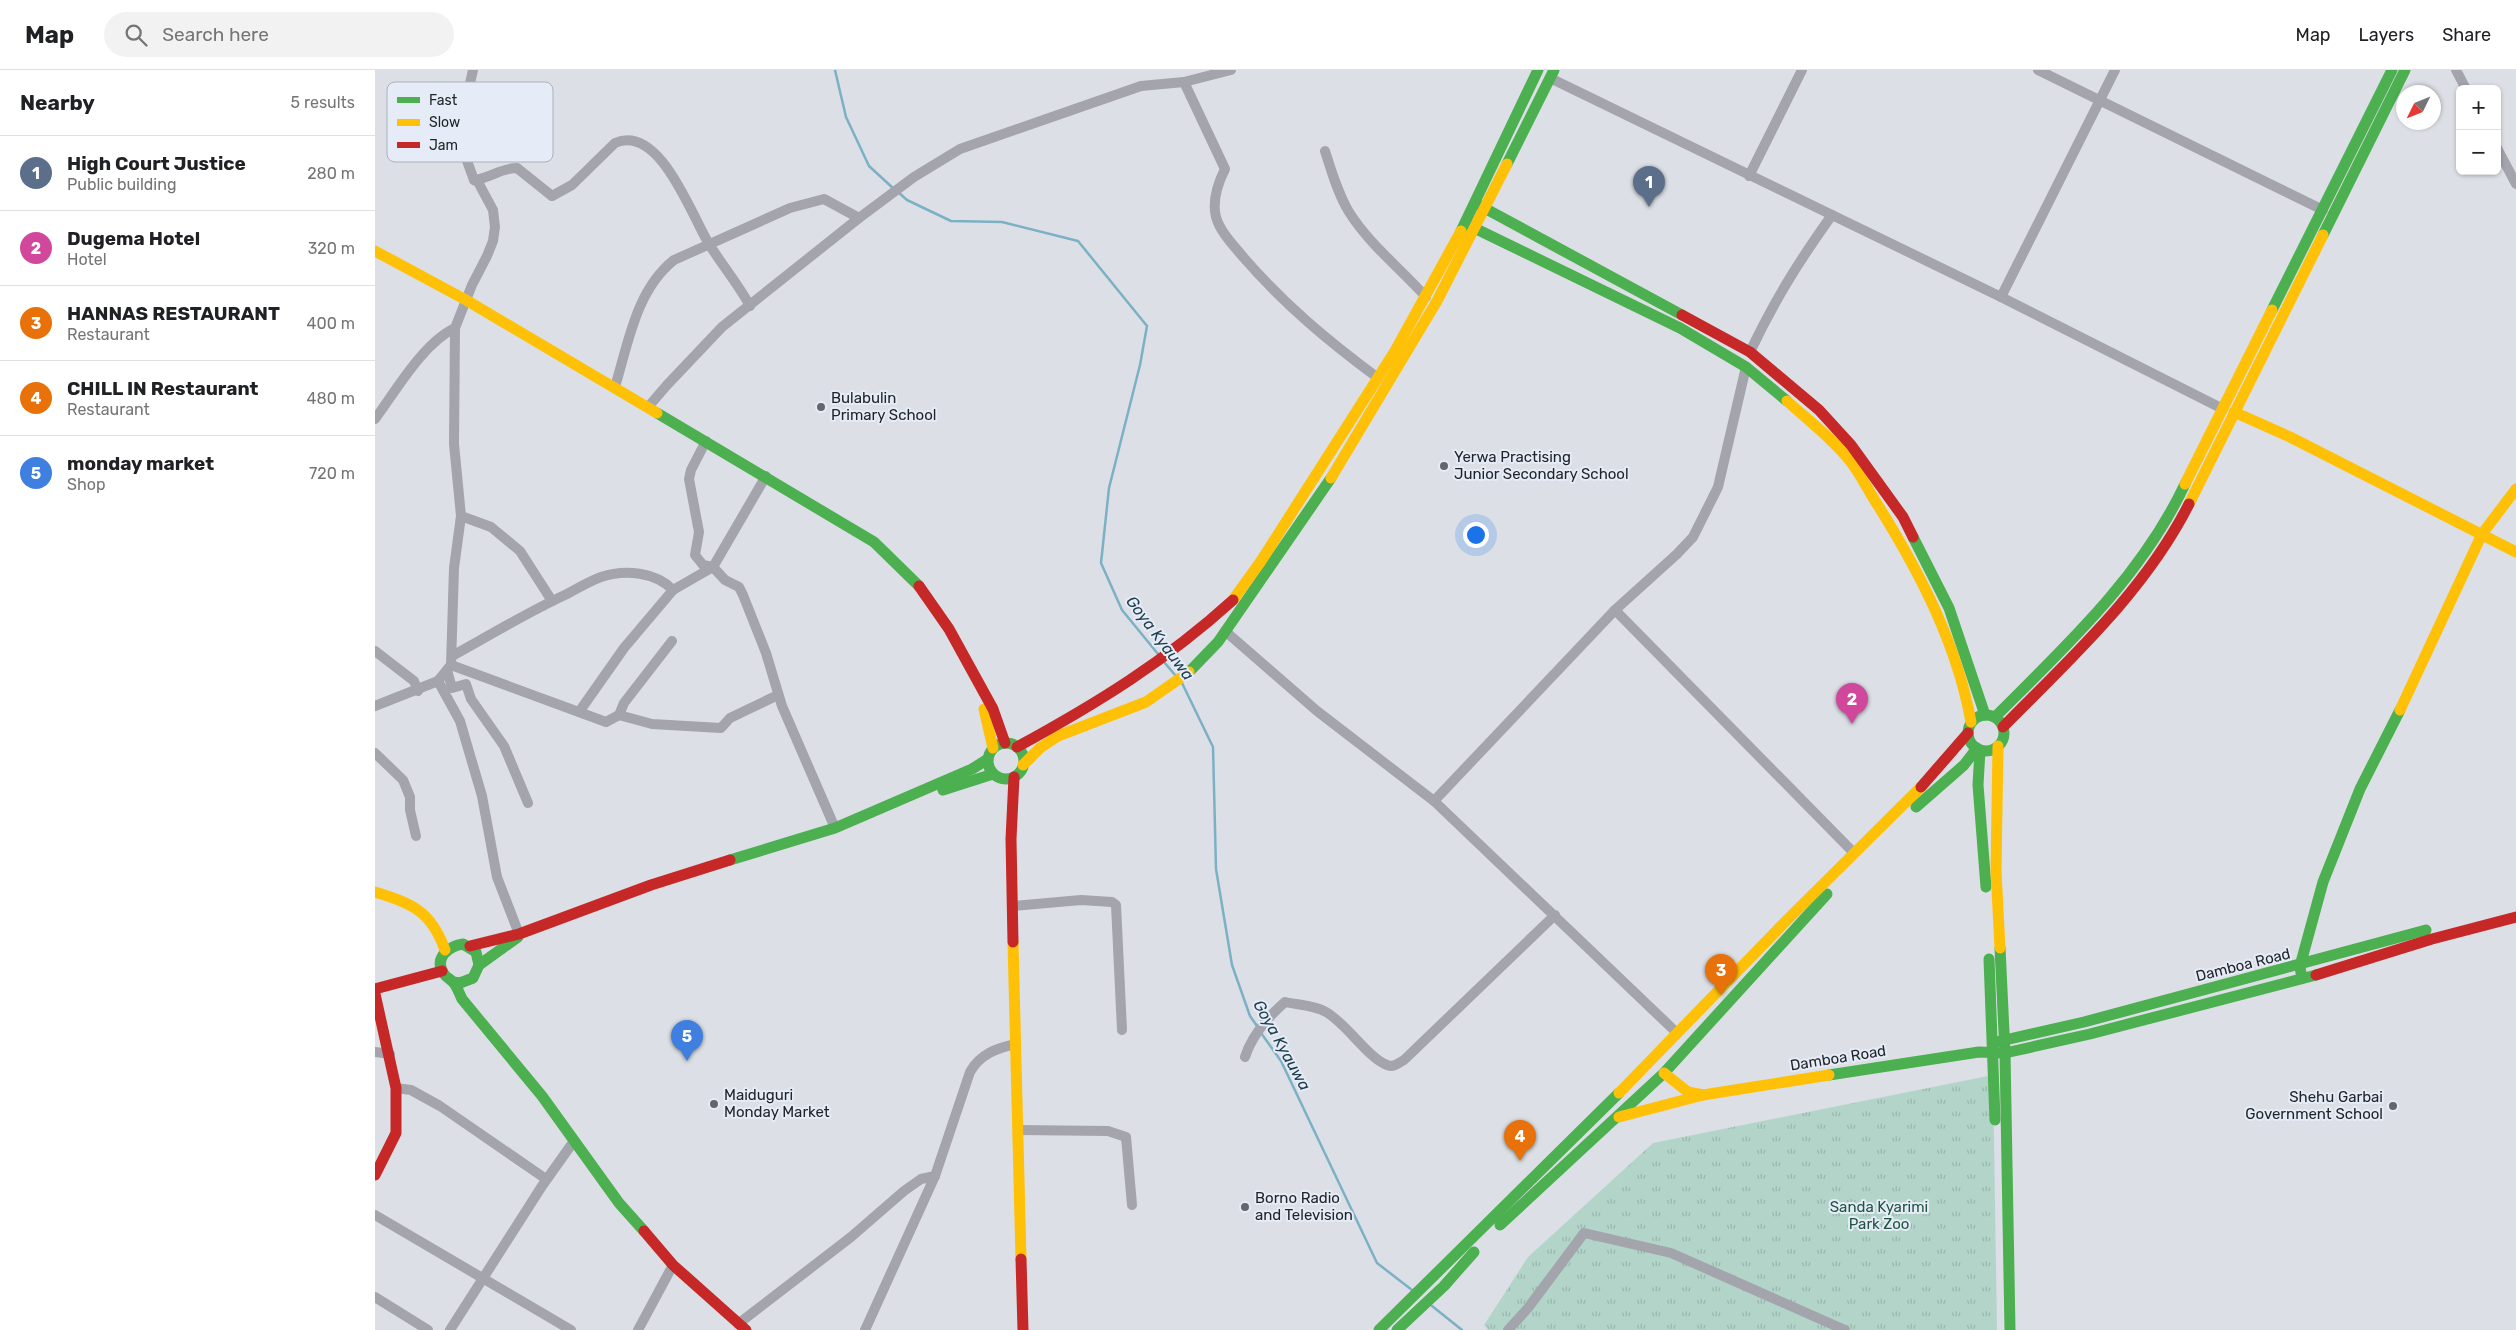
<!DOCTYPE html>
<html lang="en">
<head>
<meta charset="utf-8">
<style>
  :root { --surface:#fff; --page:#f2f2f2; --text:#202124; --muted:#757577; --line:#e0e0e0; --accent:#0f766e }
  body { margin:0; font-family:Rubik,sans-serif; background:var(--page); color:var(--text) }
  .controls { position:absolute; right:15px; top:15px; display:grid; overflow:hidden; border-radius:8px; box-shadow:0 1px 4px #0004 }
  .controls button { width:45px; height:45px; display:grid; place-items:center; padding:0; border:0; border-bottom:1px solid var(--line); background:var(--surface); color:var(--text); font:25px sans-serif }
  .compass { position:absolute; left:2021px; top:15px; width:45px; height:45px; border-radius:50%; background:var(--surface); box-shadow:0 1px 4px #0004; rotate:227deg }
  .you { position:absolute; left:1100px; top:464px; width:18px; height:18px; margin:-12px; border:4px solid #fff; border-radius:50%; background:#1a73e8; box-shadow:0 0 0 8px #1a73e833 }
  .badge { display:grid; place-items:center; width:32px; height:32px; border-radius:50%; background:var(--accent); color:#fff; font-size:16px; font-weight:700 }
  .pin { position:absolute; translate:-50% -41px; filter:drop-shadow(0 1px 2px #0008) }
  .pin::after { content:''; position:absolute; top:26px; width:18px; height:15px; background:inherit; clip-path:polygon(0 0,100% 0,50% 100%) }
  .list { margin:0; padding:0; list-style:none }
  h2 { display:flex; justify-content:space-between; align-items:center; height:65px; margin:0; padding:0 20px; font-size:21px }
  h2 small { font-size:16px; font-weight:400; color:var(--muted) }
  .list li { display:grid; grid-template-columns:32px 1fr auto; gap:15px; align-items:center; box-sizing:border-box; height:75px; padding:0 20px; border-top:1px solid var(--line) }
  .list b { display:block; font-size:19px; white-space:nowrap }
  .list p { margin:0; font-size:16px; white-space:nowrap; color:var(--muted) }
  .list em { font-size:16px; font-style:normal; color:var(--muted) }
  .icon { flex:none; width:28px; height:28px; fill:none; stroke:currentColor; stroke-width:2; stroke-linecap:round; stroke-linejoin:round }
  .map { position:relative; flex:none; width:2141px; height:1260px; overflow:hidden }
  header { display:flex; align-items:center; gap:30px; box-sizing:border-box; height:70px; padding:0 25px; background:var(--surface); border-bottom:1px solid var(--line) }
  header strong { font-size:24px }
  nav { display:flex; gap:28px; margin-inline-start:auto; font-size:18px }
  .search { width:350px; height:45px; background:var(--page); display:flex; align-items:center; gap:12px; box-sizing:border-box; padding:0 18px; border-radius:28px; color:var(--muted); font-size:19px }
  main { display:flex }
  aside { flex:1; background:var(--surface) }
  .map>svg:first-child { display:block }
  .park { fill:url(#park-tufts) }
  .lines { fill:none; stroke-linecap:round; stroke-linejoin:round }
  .stream { stroke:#7cb0c5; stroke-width:2.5 }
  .street { stroke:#a3a4ac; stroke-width:10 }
  .fast { stroke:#4caf50; stroke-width:11 }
  .slow { stroke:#ffc107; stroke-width:11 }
  .jam { stroke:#c62828; stroke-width:11 }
  .poi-dot { fill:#63666a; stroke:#e6ecf7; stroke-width:2 }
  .labels { text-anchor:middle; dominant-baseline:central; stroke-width:4; stroke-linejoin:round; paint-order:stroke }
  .poi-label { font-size:15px; fill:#222528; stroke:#e6ecf7; text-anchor:start }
  .street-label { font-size:15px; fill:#222528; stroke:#e6ecf7 }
  .park-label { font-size:15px; fill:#205641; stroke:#e6ecf7 }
  .water-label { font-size:16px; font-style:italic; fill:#1b3e4a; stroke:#e6ecf7 }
  .key { fill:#e6ecf7; stroke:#abb0b9; stroke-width:1 }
  .key-label { font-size:14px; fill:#222528 }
</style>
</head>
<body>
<header>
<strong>Map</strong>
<div class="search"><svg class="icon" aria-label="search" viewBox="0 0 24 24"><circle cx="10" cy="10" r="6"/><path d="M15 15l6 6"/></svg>Search here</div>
<nav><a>Map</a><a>Layers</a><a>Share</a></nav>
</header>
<main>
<aside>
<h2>Nearby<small>5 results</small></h2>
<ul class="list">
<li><span class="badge" style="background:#5c6f8a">1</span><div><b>High Court Justice</b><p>Public building</p></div><em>280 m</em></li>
<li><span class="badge" style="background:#d1479c">2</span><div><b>Dugema Hotel</b><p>Hotel</p></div><em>320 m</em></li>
<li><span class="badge" style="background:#e8710a">3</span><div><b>HANNAS RESTAURANT</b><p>Restaurant</p></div><em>400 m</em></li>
<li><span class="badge" style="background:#e8710a">4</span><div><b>CHILL IN Restaurant</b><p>Restaurant</p></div><em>480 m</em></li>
<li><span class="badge" style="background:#3f7fe0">5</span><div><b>monday market</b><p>Shop</p></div><em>720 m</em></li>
</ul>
</aside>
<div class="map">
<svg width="2141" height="1260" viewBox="0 0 2141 1260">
  <defs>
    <pattern id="park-tufts" width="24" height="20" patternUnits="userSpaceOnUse" patternTransform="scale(1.25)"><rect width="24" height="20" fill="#b3d5c9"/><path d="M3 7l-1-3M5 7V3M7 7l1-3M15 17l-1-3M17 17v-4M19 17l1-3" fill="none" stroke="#9ab7ad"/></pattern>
  </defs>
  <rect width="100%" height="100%" fill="#dce0e6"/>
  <path class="park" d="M 1618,1005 L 1622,1260 L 1113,1260 L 1109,1255 L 1153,1187 L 1278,1073 Z"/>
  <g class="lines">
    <g class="stream">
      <path d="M 460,0 L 471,47 L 494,96 L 519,119"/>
      <path d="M 523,122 L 532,130 L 576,151 L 627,152 L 703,171 L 772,256 L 765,295 L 734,418 L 726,493 L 747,540 L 783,584"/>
      <path d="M 789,592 L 800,605"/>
      <path d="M 807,613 L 838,677 L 841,799 L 857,895 L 875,946 L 882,956"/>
      <path d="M 886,963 L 906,991 L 1002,1193 L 1037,1220"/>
      <path d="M 1057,1236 L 1087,1260"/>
    </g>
    <g class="street">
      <path d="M 1663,0 L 1948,140"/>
      <path d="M 2081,0 L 2091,19"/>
      <path d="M 1175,8 L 1626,227 L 1846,338"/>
      <path d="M 809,12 L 850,99 C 843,113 837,131 841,147 C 845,162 860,177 869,188 C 910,235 953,271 1003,308"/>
      <path d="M 2122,78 L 2141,114"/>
      <path d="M 950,81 C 956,100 963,124 974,142 C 994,174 1026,199 1051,227"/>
      <path d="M 1374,106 L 1427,0"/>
      <path d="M 99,110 C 115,108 126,98 142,98 L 177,126 L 197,115 L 240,73 C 285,53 317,147 334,174 C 347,195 363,214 375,236"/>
      <path d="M 1626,227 L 1740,0"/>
      <path d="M 1375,282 C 1399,231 1424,191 1457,145"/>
      <path d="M 240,317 C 253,274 261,220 299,190 L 415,138 L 449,129 L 484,148"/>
      <path d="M 273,337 L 292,315 L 347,257 L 484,148 L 539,107 L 585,79 L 766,16 L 809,12 L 856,0"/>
      <path d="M 0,349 C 20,322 48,273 80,258"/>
      <path d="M 331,371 L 316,400 L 314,409 L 324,462 L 320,485 L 328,495 L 338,497 L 350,510 L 364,517 L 368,525 L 391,583 L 407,636 L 460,758"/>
      <path d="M 86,446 L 116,457 L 145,481 L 177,531"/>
      <path d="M 1240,540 L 1479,783"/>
      <path d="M 850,561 L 942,641 L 1059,731 L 1302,963"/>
      <path d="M 0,581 L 39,611 L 43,621"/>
      <path d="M 77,586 C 115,565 153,542 192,524 C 203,518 215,511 226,507 C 250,499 281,502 298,520 L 338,497 L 391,406"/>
      <path d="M 76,595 L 231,652 L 244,645 L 249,633 L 297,571"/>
      <path d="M 72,600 L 77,618 L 91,614 L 96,629 L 129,676 L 153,733"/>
      <path d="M 63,611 L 85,651 L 107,726 L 122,807 L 144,864"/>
      <path d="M 0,636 L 63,611 L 76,595 L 79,498 L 86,446 L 79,374 L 80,258 L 97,215 L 112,186 L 118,171 L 120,157 L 118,140 L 103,112 L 99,110 L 83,66 L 98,0"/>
      <path d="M 204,642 L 249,578 L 298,520"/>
      <path d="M 244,645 L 277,654 L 346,658 L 355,648 L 403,625"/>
      <path d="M 0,683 L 28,710 L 35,727 L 35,740 L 41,766"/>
      <path d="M 1059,731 L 1240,540 L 1302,484 L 1318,467 L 1343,417 L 1371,297"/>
      <path d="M 637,836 L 706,830 L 737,832 L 741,835 L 747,960"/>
      <path d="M 0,982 L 15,984"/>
      <path d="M 870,987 C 877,965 893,947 910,932 C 923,935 940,935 951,942 C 972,954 992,987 1012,995 C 1018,998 1024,993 1029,990 L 1180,845"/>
      <path d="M 21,1018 L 36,1020 L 65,1036 L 171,1109"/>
      <path d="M 643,1060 L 733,1061 L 751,1067 L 757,1135"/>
      <path d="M 0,1145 L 196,1260"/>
      <path d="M 0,1227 L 53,1260"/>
      <path d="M 363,1254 L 476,1167 L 529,1121 L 546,1109 L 560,1106"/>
      <path d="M 75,1260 L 167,1116 L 199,1071"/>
      <path d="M 263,1260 L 298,1195"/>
      <path d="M 490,1260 L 560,1106 L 595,1002 C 605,984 622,978 641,974"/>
      <path d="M 1133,1260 L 1153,1238 L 1209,1163 L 1296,1183 L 1470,1260"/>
    </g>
    <g class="fast">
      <path d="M 1132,94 L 1179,0"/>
      <path d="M 1100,133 L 1307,245"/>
      <path d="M 1091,154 L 1305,258 L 1371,297 L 1412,331"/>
      <path d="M 1086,161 L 1163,0"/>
      <path d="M 1948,165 L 2030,0"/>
      <path d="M 1897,240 L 2017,0"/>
      <path d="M 282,343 L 499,472 L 544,516"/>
      <path d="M 1538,467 L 1574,538 L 1610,645"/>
      <path d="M 814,602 L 843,572 L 956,408"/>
      <circle cx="1611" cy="663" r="18"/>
      <path d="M 1620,647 C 1691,576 1767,506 1810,414"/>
      <circle cx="631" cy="691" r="18"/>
      <path d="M 1605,680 L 1603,715 L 1611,817"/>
      <path d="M 568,720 L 618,704"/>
      <path d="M 1541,737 L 1589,695 L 1602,678"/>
      <path d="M 355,790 L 460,758 L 597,699 L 613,689"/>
      <path d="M 1625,878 L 1630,983 L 1635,1260"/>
      <path d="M 1614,889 L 1620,1050"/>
      <path d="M 104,895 L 143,867"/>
      <path d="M 1926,903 L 1925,896 L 1948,812 L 1985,719 L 2025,640"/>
      <path d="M 78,912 L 85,913 L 98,908 L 104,895 L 101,882 L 88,874 C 74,876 58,888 69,904 C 71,907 75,909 78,912 C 82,916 84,923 87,929 L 167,1026 L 244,1133 L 269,1161"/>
      <path d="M 1621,972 L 1709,952 L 2051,860"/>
      <path d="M 1454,1005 L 1604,982 L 1630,983 L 1715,964 L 1941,905"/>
      <path d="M 1125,1155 L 1289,1003 L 1452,824"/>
      <path d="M 1004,1260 L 1244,1023"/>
      <path d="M 1022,1260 L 1069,1216 L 1099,1182"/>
    </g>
    <g class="slow">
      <path d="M 0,181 L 91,230 L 282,343"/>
      <path d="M 1412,331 C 1433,350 1458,369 1475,391 C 1486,405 1494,422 1504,437 C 1545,503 1582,574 1596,652"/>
      <path d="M 1859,342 L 1915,367 L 2141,482"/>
      <path d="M 956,408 L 1062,231 L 1132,94"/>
      <path d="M 1810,414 L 1897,240"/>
      <path d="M 1814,434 L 1948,165"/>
      <path d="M 858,530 L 886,491 L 1020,281 L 1086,161"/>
      <path d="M 609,639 L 618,678"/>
      <path d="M 2025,640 L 2107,464 L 2141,419"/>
      <path d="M 1623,676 L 1621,801 L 1625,878"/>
      <path d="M 648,695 L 665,678 L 683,666 L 771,632 L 814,602"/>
      <path d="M 0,822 C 38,834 56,841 70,880"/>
      <path d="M 638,872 L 646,1189"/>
      <path d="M 1289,1003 L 1313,1022 L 1328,1025"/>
      <path d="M 1244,1023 L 1414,848 L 1546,717"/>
      <path d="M 1244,1047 L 1328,1025 L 1454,1005"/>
    </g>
    <g class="jam">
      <path d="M 1307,245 L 1375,282 L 1444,340 L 1476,375 L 1528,447 L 1538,467"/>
      <path d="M 544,516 L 574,559 L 618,639 L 630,673"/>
      <path d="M 1628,657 C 1696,588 1770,521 1814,434"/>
      <path d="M 642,677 C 721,634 791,591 858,530"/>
      <path d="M 1546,717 L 1593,663"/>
      <path d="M 638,872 L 636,769 L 639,707"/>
      <path d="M 95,876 L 144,864 L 276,815 L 355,790"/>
      <path d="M 1941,905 L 2057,869 L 2141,847"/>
      <path d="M 0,919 L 67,901"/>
      <path d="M 0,924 L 21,1018 L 21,1063 L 0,1105"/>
      <path d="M 269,1161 L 298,1195 L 371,1260"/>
      <path d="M 646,1189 L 648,1260"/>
    </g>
  </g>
  <g class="poi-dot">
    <circle cx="446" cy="337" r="5"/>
    <circle cx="1069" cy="396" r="5"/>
    <circle cx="339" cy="1034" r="5"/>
    <circle cx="2018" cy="1036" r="5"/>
    <circle cx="870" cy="1137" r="5"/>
  </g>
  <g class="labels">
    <g class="poi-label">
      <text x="456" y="328">Bulabulin<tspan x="456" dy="17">Primary School</tspan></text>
      <text x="1079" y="387">Yerwa Practising<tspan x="1079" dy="17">Junior Secondary School</tspan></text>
      <text x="349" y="1025">Maiduguri<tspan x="349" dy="17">Monday Market</tspan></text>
      <text x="2008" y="1027" text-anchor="end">Shehu Garbai<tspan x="2008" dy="17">Government School</tspan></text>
      <text x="880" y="1128">Borno Radio<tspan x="880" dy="17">and Television</tspan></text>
    </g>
    <g class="street-label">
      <text transform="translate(1868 895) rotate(-14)">Damboa Road</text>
      <text transform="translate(1463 988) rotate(-9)">Damboa Road</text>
    </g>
    <g class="park-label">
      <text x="1504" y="1137">Sanda Kyarimi<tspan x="1504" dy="17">Park Zoo</tspan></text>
    </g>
    <g class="water-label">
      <text transform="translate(785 568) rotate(53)">Goya Kyauwa</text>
      <text transform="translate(907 975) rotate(61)">Goya Kyauwa</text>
    </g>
  </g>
  <rect x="12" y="12" width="166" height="80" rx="8" class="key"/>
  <rect x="22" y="27" width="23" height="6" fill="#4caf50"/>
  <rect x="22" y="49" width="23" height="7" fill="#ffc107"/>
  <rect x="22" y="72" width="23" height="6" fill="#c62828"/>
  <g class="key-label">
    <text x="54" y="35">Fast</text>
    <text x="54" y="57">Slow</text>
    <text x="54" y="80">Jam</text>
  </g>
</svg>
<div class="controls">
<button>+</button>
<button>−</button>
</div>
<svg class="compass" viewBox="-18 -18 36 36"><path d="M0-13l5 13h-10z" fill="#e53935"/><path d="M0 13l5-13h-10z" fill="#757577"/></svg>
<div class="you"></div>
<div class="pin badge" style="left:1274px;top:137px;background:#5c6f8a">1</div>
<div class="pin badge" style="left:1477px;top:654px;background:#d1479c">2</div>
<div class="pin badge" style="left:1346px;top:925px;background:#e8710a">3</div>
<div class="pin badge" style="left:1145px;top:1091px;background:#e8710a">4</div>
<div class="pin badge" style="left:312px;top:991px;background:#3f7fe0">5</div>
</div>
</main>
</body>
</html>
